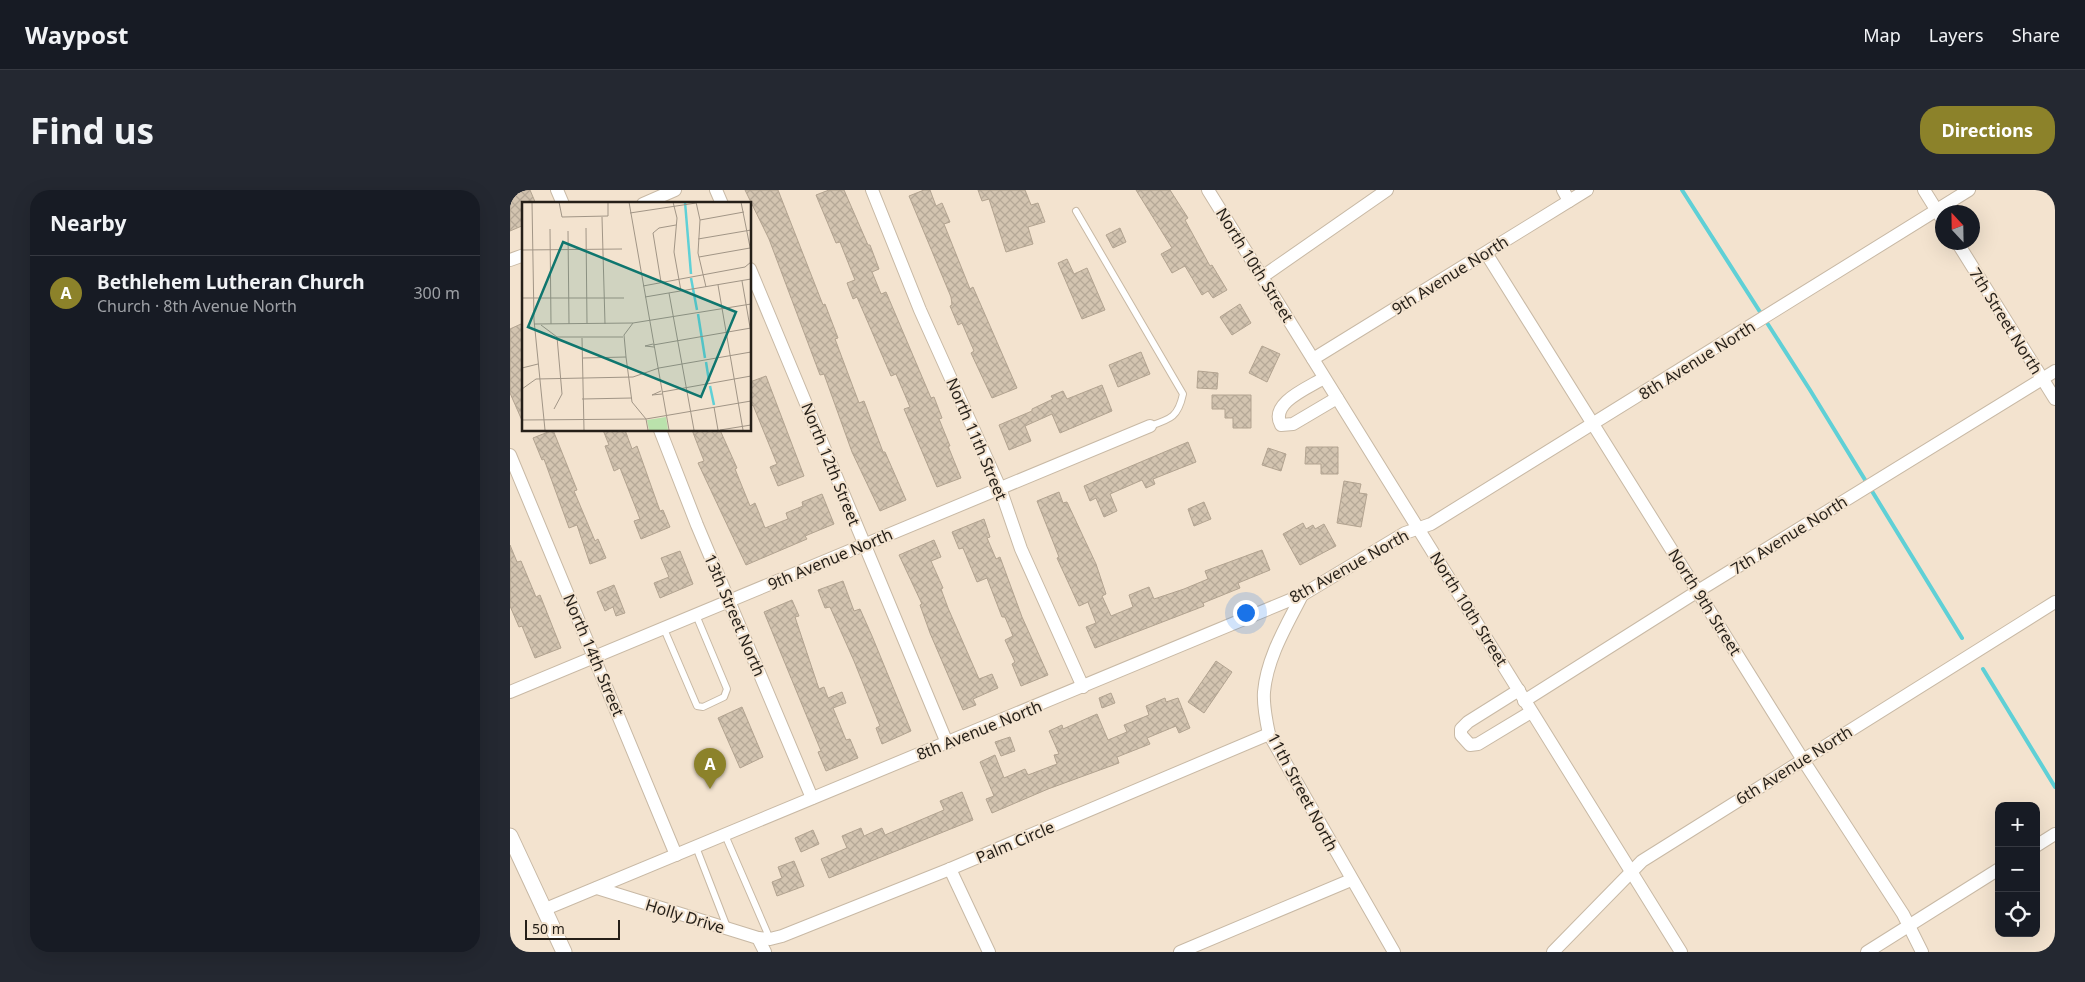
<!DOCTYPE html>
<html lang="en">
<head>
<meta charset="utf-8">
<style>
  :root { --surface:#171b24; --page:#242831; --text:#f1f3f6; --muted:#9ea1a6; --line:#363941; --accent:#8c822a }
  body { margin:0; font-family:"Noto Sans",sans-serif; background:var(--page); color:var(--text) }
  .controls { position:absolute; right:15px; bottom:15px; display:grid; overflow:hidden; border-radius:10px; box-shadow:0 5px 20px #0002 }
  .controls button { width:45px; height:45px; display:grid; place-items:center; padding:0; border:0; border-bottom:1px solid var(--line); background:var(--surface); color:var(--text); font:25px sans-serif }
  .compass { position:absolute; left:1425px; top:15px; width:45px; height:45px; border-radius:50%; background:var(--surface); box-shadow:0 5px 20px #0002; rotate:338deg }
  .scale { position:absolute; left:15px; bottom:12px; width:95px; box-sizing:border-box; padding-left:5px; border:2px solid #251f18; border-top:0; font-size:14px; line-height:18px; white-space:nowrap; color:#251f18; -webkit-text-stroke:4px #f3e3cf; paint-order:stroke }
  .you { position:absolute; left:735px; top:422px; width:18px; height:18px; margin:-12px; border:4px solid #fff; border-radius:50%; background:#1a73e8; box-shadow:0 0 0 8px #1a73e833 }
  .badge { display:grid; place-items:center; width:32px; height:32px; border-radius:50%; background:var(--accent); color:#fff; font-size:16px; font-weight:700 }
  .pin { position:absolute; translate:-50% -41px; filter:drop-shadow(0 1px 2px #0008) }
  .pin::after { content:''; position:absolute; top:26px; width:18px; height:15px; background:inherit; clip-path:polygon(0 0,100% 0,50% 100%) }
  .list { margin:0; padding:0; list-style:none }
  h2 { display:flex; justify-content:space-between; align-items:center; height:65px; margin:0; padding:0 20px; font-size:21px }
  h2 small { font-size:16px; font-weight:400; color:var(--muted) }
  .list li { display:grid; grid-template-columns:32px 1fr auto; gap:15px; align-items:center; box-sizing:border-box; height:75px; padding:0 20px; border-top:1px solid var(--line) }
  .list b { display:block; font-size:19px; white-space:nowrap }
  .list p { margin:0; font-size:16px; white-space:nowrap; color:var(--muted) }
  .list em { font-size:16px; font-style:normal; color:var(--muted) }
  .icon { flex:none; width:28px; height:28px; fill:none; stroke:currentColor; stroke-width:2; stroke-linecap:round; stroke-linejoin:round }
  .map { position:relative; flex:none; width:1545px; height:762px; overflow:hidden; border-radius:20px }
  header { display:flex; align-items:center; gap:30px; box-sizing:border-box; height:70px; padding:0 25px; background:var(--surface); border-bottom:1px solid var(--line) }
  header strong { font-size:24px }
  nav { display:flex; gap:28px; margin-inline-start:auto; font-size:18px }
  .intro { display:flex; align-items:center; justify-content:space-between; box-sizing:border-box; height:120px; padding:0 30px }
  h1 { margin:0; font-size:35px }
  .button { padding:12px 22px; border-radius:20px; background:var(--accent); color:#fff; font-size:18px; font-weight:700 }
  main { display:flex; gap:30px; padding:0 30px }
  aside { flex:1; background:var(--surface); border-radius:20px; box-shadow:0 5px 20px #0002 }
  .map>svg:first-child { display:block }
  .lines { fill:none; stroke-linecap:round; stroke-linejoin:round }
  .stream { stroke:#5fd0d6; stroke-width:4 }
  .building { fill:url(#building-cross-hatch); stroke:#b2a390 }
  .service-casing { stroke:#c8b9a5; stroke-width:8 }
  .minor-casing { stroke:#c8b9a5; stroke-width:14 }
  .tertiary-casing { stroke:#c8b9a5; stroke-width:17 }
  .service { stroke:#fff; stroke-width:6 }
  .minor { stroke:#fff; stroke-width:12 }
  .tertiary { stroke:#fff; stroke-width:15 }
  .labels { text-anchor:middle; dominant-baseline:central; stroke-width:4; stroke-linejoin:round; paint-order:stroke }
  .street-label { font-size:16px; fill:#251f18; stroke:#f3e3cf }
  .inset-river { fill:none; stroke:#5fd0d6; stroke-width:2.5 }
  .inset-road { fill:none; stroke:#a19586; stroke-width:1 }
  .view { fill:#0f766e; fill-opacity:0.15; stroke:#0f766e; stroke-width:2.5 }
  .inset-edge { fill:none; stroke:#251f18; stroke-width:2.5 }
</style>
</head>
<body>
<header>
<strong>Waypost</strong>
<nav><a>Map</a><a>Layers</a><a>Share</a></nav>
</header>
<div class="intro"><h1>Find us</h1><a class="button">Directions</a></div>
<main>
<aside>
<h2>Nearby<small></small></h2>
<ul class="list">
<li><span class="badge">A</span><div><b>Bethlehem Lutheran Church</b><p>Church · 8th Avenue North</p></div><em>300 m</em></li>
</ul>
</aside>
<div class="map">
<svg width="1545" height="762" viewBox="0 0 1545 762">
  <defs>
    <pattern id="building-cross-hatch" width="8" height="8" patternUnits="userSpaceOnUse" patternTransform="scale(1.25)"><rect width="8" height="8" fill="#d3c4b0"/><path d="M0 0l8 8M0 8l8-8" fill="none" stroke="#b5a897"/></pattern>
  </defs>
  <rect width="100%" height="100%" fill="#f3e3cf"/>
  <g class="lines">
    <g class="stream">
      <path d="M 1172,0 L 1300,200 L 1452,448"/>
      <path d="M 1473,479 L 1545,597"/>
    </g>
  </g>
  <g class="building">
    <path d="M 0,0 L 20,0 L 26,14 L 14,14 L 14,35 L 0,41 Z"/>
    <path d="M 235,0 L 268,0 L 313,115 L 315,114 L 328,148 L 325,149 L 349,213 L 354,211 L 373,262 L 375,262 L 396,310 L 370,321 L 342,262 L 314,184 L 310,185 L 259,49 Z"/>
    <path d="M 319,0 L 334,0 L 358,55 L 360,55 L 369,79 L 362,82 L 371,104 L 376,102 L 421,208 L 424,207 L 432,228 L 429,229 L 440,256 L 438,256 L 451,288 L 427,297 L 394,219 L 400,217 L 386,184 L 381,186 L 347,107 L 343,109 L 337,93 L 345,90 L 330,52 L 326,53 L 306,5 Z"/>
    <path d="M 414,0 L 420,0 L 426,16 L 432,13 L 440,32 L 434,34 L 460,99 L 463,97 L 507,198 L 482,208 L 461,163 L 464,161 L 452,133 L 448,135 L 440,116 L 442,115 L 441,107 L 399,6 Z"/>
    <path d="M 468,0 L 515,0 L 521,15 L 528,13 L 535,32 L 518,37 L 523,54 L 496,62 L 479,9 L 472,11 Z"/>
    <path d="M 626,0 L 660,0 L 678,28 L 675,30 L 700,76 L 702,75 L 717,100 L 703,108 L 698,101 L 692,105 L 675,76 L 662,83 L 651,64 L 662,58 Z"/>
    <path d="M 610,38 L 616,52 L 603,58 L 596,45 Z"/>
    <path d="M 557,69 L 564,84 L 577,78 L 595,120 L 572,129 L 548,73 Z"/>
    <path d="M 730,114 L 741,133 L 722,145 L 710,127 Z"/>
    <path d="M 11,134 L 14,141 L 14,235 L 0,203 L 0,139 Z"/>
    <path d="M 752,156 L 770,164 L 757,192 L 739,183 Z"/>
    <path d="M 631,162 L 640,184 L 608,197 L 599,175 Z"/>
    <path d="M 688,181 L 708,183 L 707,199 L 687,198 Z"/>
    <path d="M 256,186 L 294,286 L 268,296 L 260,277 L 267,274 L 243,215 L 240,216 L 240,192 Z"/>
    <path d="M 592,195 L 602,221 L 550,243 L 542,224 L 515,236 L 521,251 L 499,260 L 489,235 L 522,221 L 522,219 L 543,209 L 541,206 L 553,201 L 557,209 Z"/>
    <path d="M 702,205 L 741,205 L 741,238 L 723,238 L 723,228 L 715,228 L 715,219 L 702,219 Z"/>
    <path d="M 43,240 L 67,300 L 64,301 L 85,351 L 88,349 L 96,368 L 80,374 L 67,335 L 59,338 L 34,269 L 32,270 L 23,248 Z"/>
    <path d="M 93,240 L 115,240 L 122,259 L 127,256 L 150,321 L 153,320 L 160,337 L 131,349 L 124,331 L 130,329 L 110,278 L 104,281 L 95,256 L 99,255 Z"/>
    <path d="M 182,240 L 210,240 L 227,278 L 225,279 L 240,316 L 245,313 L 255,338 L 278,329 L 276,323 L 293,316 L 292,312 L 312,304 L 324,334 L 295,346 L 297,349 L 236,375 L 188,273 L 194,271 Z"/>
    <path d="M 678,252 L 686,272 L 643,289 L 645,294 L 636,298 L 632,290 L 600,304 L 607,321 L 594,327 L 586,308 L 580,311 L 574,296 Z"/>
    <path d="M 796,257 L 828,257 L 828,284 L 811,284 L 811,274 L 795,274 Z"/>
    <path d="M 758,258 L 776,264 L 771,281 L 752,275 Z"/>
    <path d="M 834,291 L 851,294 L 849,303 L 857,304 L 851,337 L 827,333 Z"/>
    <path d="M 549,302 L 553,313 L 557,312 L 586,374 L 596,404 L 592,406 L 601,426 L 623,417 L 619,405 L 639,397 L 644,409 L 674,399 L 698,389 L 695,381 L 752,360 L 760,380 L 728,393 L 730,398 L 693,413 L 694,416 L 585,458 L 576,437 L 586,433 L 578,412 L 569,416 L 547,368 L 549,367 L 527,311 Z"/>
    <path d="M 694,312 L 701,329 L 684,336 L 678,319 Z"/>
    <path d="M 474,329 L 480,347 L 477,348 L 486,369 L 490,367 L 512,427 L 538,485 L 511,496 L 502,474 L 505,472 L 495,450 L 503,446 L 495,427 L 492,427 L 477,388 L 467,392 L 453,358 L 449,359 L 442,342 Z"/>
    <path d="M 793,333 L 796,339 L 803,335 L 805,339 L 814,334 L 826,356 L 790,375 L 773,344 Z"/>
    <path d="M 424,350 L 431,367 L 421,371 L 433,398 L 431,399 L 438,418 L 469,489 L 482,484 L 488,498 L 463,509 L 466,515 L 453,520 L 420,443 L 410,415 L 412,414 L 389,365 Z"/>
    <path d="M 0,355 L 7,372 L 11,371 L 26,407 L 30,405 L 51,458 L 25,468 L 12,436 L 9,437 L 0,416 Z"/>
    <path d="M 170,361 L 183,394 L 150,408 L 144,393 L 159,387 L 151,368 Z"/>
    <path d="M 333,391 L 344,421 L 350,419 L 362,446 L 401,541 L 372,554 L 366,538 L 370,536 L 344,471 L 320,417 L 315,418 L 308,400 Z"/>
    <path d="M 104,395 L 115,423 L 106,426 L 103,417 L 95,421 L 87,402 Z"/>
    <path d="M 282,410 L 289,426 L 285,427 L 309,499 L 314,497 L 318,508 L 332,502 L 336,513 L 323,518 L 336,550 L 340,549 L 348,568 L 316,581 L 308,562 L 311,561 L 254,422 Z"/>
    <path d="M 706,471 L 722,482 L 694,523 L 678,512 Z"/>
    <path d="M 601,503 L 605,513 L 592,518 L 589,508 Z"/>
    <path d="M 655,508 L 656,512 L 668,508 L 680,538 L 669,543 L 666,536 L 637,548 L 640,554 L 607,567 L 609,573 L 538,599 L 482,623 L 476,609 L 484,606 L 470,572 L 485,565 L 494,588 L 515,579 L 518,585 L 547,574 L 544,565 L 549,564 L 539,541 L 552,535 L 553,539 L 587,524 L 598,550 L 617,542 L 614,535 L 639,525 L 636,516 Z"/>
    <path d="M 232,517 L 253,567 L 230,578 L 208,528 Z"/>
    <path d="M 500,547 L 505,561 L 491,566 L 485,552 Z"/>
    <path d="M 452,602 L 463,630 L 319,688 L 311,669 L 337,658 L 332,646 L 351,638 L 354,646 L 372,638 L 375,645 L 434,620 L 430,611 Z"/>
    <path d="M 303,640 L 309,654 L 291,662 L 285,648 Z"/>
    <path d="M 284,671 L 294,696 L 267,706 L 262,692 L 272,688 L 268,677 Z"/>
  </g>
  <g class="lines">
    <g class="service-casing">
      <g id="service">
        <path d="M 566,21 L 673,204 C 668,227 661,229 640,236"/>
        <path d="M 154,439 L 187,516 L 193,517 L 214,507 L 217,499 L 186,425"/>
        <path d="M 215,645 L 260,749"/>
        <path d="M 186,657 L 217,737"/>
      </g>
    </g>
    <g class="minor-casing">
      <g id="minor">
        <path d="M 47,0 L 53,14"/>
        <path d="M 206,0 L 212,14"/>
        <path d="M 362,0 L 410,120 L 490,298 L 511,359 L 573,497"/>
        <path d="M 698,0 L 1171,762"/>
        <path d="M 1053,0 L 1059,11"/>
        <path d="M 1414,0 L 1432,29"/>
        <path d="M 133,14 L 165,0"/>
        <path d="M 1447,52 L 1545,209"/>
        <path d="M 976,63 L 1293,570 L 1393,724 L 1412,762"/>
        <path d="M 0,70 L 14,65"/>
        <path d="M 240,79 L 437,553"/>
        <path d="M 752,87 L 877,0"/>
        <path d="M 803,169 L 1077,0"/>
        <path d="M 814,188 C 798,198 759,213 771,235 L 783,234 L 827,208"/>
        <path d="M 150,240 L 187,335 L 302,608"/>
        <path d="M 0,265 L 166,665"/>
        <path d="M 792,405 C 777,435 757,467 754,502 C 753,515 756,530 759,544 L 884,762"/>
        <path d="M 1009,500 L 958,532 L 951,539 L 951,545 L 960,555 L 968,554 L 1021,522"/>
        <path d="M 0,502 L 640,236"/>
        <path d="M 1014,511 L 1188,401 L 1545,181"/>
        <path d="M 1526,656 L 1545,644"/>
        <path d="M 440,679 L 479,762"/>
        <path d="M 87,698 L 248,748 L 255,762"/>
        <path d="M 33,720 L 792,405 L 895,343 L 921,334 L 1459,0"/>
        <path d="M 248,748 L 260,749 L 272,746 L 440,679 L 759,544"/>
        <path d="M 670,762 L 841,690"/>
        <path d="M 1043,762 L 1132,671 L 1545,412"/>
        <path d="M 1357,762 L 1489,679"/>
      </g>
    </g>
    <g class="tertiary-casing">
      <path id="tertiary" d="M 0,646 L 54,762"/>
    </g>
    <use href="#service" class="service"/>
    <use href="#minor" class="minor"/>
    <use href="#tertiary" class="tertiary"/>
  </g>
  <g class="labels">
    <g class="street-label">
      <text transform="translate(745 75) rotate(58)">North 10th Street</text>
      <text transform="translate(940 85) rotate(-32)">9th Avenue North</text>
      <text transform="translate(1496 131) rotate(58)">7th Street North</text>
      <text transform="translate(1187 170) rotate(-32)">8th Avenue North</text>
      <text transform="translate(467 249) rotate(67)">North 11th Street</text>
      <text transform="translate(321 274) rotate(68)">North 12th Street</text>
      <text transform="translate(1279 345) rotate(-32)">7th Avenue North</text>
      <text transform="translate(320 369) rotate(-23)">9th Avenue North</text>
      <text transform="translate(839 376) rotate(-29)">8th Avenue North</text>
      <text transform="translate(1195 412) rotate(58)">North 9th Street</text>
      <text transform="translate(959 419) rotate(58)">North 10th Street</text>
      <text transform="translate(225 425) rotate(67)">13th Street North</text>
      <text transform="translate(84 465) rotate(67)">North 14th Street</text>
      <text transform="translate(469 540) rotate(-22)">8th Avenue North</text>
      <text transform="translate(1284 575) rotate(-32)">6th Avenue North</text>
      <text transform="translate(793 602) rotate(62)">11th Street North</text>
      <text transform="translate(505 652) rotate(-23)">Palm Circle</text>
      <text transform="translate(175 726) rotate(17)">Holly Drive</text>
    </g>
  </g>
  <g transform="translate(12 12)">
    <rect width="229" height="229" fill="#f3e3cf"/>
    <path d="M 144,215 L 146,228 L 127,228 L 125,218 Z" fill="#bae2ac"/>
    <path class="inset-river" d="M 163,0 L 169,72M 169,76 L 175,108M 176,112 L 183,156M 184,160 L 187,179M 188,184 L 192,203"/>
    <path class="inset-road" d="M 10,0 L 12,118 L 23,228M 37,0 L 40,15 L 86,14 L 86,0M 107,0 L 147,228M 151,0 L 155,16 L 152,50 L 159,89M 174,0 L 178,18 L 176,51 L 184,85M 219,0 L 229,50M 108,11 L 174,1M 80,15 L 83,122M 178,18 L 222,10M 64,26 L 65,122M 28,27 L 29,122M 46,29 L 47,122M 176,37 L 229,28M 0,48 L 100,47M 177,55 L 228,46M 220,79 L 229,131M 139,80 L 131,31 L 137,26 L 154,23M 196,83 L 221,228M 121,84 L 223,65 L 229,60M 147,91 L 172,228M 123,95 L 229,77M 0,96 L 102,96M 111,121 L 102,133 L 104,155 L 110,200 L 124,217 L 126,228M 12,122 L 111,121 L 229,102M 19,123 L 35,135 L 40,192 L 32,207M 35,135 L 101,135M 60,136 L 62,228M 131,142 L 123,144 L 132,145M 131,143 L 229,126M 61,156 L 104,155M 0,166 L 16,162M 0,187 L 14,177 L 111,175 L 137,166 L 229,150M 139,189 L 130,193 L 140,192M 140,190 L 229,174M 60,197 L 110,196M 192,205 L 196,228M 0,218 L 124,217 L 229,199M 198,228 L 229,223"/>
    <path class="view" d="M 41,40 L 214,110 L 179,195 L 6,125 Z"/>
    <rect width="229" height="229" class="inset-edge"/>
  </g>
</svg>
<div class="controls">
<button>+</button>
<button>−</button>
<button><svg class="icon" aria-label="locate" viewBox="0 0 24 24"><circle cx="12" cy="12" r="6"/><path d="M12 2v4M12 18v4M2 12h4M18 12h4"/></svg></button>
</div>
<svg class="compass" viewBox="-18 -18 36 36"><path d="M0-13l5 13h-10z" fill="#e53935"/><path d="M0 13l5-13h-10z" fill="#9ea1a6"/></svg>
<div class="scale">50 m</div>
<div class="you"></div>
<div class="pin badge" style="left:200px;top:599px">A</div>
</div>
</main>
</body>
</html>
